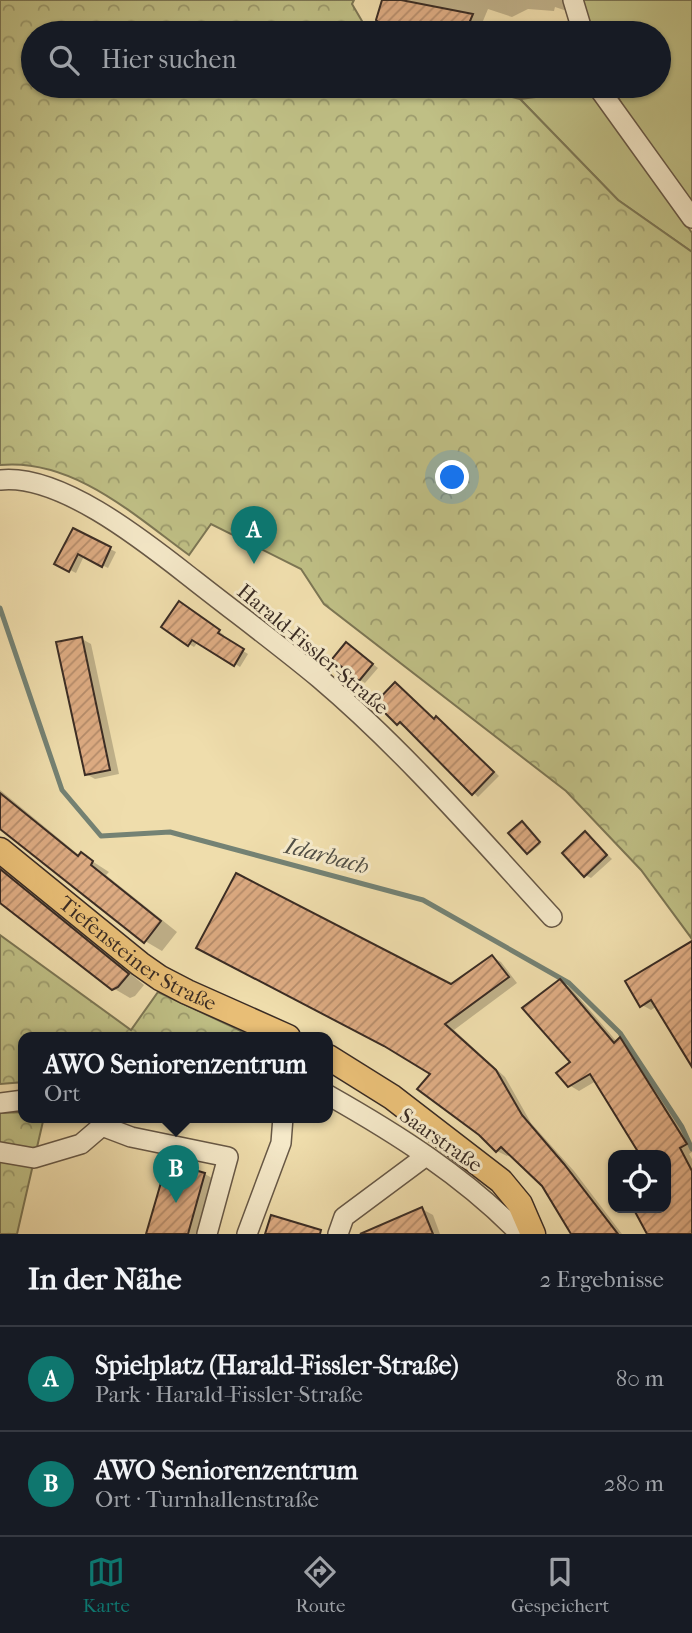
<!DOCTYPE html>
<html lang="de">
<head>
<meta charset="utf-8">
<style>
  :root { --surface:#171b24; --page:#20242c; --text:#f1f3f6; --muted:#9ea1a6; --line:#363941; --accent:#0f766e }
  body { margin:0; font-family:"IM FELL French Canon",serif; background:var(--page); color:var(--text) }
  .controls { position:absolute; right:21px; bottom:21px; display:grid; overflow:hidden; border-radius:14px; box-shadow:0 2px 5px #0004 }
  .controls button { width:63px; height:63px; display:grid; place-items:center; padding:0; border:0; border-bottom:2px solid var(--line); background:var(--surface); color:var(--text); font:35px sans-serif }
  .you { position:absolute; left:453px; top:478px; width:24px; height:24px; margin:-18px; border:5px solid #fff; border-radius:50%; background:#1a73e8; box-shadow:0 0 0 10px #1a73e833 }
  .badge { display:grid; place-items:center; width:46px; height:46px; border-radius:50%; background:var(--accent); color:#fff; font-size:23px; font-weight:700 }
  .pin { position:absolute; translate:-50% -58px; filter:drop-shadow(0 2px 4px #0008) }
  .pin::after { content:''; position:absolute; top:37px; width:24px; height:21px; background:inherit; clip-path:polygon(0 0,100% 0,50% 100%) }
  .popup { position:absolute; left:18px; top:1032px; width:315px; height:91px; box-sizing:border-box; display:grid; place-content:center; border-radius:14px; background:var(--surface); filter:drop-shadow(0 2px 5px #0005); font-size:23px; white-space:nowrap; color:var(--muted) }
  .popup b { font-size:26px; color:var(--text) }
  .popup::after { content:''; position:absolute; left:50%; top:100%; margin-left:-14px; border:14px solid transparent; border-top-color:var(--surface) }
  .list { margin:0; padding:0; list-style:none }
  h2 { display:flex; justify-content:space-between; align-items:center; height:91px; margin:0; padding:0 28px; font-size:30px }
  h2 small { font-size:23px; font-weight:400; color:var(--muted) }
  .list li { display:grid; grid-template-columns:46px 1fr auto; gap:21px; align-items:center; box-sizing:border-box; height:105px; padding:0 28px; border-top:2px solid var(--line) }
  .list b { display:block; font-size:26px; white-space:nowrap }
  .list p { margin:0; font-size:23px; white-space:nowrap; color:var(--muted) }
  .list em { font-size:23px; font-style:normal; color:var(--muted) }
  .icon { flex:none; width:38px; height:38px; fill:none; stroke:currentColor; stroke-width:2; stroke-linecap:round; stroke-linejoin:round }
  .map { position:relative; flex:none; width:692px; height:1234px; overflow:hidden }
  .search { position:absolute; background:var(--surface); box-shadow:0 2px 5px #0004; left:21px; right:21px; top:21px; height:77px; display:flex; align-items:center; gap:18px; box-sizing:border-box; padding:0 24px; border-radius:38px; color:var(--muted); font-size:26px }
  .sheet { height:301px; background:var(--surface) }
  nav { display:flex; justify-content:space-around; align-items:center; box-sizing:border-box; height:98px; border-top:2px solid var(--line); background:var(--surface); font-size:19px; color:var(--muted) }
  nav a { display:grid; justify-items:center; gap:4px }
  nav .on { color:var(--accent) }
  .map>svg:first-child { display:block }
  .green { fill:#bfbf85; stroke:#7c7654; stroke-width:2 }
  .forest { fill:url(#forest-crowns); stroke:#7c7654; stroke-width:2 }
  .shadow { fill:#0003 }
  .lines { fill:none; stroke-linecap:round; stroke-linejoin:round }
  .stream { stroke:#748274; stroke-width:5 }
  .building { fill:url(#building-hatch); stroke:#3a2c24; stroke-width:2 }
  .minor-casing { stroke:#675846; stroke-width:22 }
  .major-casing { stroke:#3a2c24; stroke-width:27 }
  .minor { stroke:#f5e9c9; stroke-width:19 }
  .major { stroke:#e8be76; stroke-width:24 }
  .labels { text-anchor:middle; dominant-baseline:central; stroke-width:6; stroke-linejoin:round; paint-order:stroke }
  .street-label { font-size:21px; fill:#3a2c24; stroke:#f5e9c9 }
  .water-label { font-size:23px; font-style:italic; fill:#525046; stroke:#f5e9c9 }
</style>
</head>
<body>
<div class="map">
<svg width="692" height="1234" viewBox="0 0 692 1234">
  <defs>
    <pattern id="forest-crowns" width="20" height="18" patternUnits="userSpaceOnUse" patternTransform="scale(1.75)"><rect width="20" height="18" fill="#bfbf85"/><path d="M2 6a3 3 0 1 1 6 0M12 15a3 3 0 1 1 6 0" fill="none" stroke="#9c9b6d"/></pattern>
    <pattern id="building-hatch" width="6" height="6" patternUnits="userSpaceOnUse" patternTransform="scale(1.75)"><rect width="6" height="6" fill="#deac83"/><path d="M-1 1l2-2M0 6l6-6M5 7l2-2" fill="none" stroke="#b58c6b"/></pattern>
  </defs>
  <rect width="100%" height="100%" fill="#efddac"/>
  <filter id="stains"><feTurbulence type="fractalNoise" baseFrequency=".00286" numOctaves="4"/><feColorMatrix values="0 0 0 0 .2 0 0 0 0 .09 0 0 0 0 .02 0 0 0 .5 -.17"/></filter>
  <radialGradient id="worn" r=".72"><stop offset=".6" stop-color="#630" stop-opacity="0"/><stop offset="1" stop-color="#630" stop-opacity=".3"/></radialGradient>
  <g class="green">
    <path d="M 582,0 L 692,0 L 692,202 L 631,121 L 612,86 L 659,86 L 659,33 L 591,33 Z"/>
    <path d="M 591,86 L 692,233 L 692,252 L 618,200 L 520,99 L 575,92 Z"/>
  </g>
  <g class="forest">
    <path d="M 0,0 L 354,0 L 352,4 L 369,33 L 33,33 L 33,86 L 470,86 L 520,99 L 618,200 L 692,252 L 692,939 L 641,870 L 566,791 L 324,604 L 301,569 L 211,524 L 189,555 C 134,515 73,458 0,465 Z"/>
    <path d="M 0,935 L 131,1030 L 158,992 L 254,1037 L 24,1037 L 24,1082 L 0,1084 Z"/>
    <path d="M 24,1112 L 24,1117 L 44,1117 L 17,1234 L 0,1234 L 0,1113 Z"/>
  </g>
  <g class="shadow">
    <path d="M 384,0 L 571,0 L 571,5 L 564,10 L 555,7 L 554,11 L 528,9 L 512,17 L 488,9 L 478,33 L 424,33 L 404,29 L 400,33 L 380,24 L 378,20 Z"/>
    <path d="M 73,530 L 116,552 L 108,568 L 84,556 L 76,573 L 56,563 Z"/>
    <path d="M 185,606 L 224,635 L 222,638 L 248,654 L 240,667 L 199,641 L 194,647 L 189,644 Z"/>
    <path d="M 82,639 L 91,644 L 119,774 L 95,779 L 86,774 Z"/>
    <path d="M 347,644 L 378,668 L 365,683 L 360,680 Z"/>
    <path d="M 396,684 L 435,720 L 437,718 L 442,721 L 499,776 L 478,797 L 405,725 L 404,727 L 398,723 Z"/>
    <path d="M 0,790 L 80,856 L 81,854 L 109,872 L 106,875 L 177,932 L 162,951 L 145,941 L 0,826 Z"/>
    <path d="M 524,825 L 541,844 L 530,853 L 528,852 Z"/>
    <path d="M 585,833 L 612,859 L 591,878 L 585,875 Z"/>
    <path d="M 0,865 L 144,985 L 135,996 L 130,998 L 113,988 L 0,900 Z"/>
    <path d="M 692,948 L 692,1064 L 657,1006 L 651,1010 L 642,1005 Z"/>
    <path d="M 492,957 L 501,962 L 517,983 L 454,1030 L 505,1077 L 531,1123 L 574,1171 L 622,1234 L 573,1234 L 543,1185 L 510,1153 L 507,1156 L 497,1151 L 433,1073 L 451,986 Z"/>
    <path d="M 560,981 L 570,987 L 617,1042 L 620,1039 L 629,1045 L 692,1145 L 692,1152 L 689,1154 L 692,1159 L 692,1234 L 649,1234 L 635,1208 L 666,1208 L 666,1155 L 642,1155 L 596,1081 L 579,1091 L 569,1085 L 572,1062 Z"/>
    <path d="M 205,1174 L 217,1181 L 202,1234 L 148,1234 Z"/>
    <path d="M 422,1209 L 433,1215 L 440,1234 L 364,1234 Z"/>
  </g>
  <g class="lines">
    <path class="stream" d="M 0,608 L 62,790 L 101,836 L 170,832 L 423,900 L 569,983 L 620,1033 L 682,1127 L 692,1149"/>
  </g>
  <g class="building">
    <path d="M 382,0 L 401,0 L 473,14 L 465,33 L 437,33 L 393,24 L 389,28 L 383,28 L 376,20 Z"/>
    <path d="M 73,528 L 111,547 L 102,567 L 78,554 L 69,572 L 54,564 Z"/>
    <path d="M 179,601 L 220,630 L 218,633 L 244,649 L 234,666 L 192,640 L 188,646 L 161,627 Z"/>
    <path d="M 82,637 L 110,770 L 85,775 L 56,642 Z"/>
    <path d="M 346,642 L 373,664 L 359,681 L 332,659 Z"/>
    <path d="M 395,682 L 434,719 L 436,716 L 494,772 L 472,795 L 400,722 L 397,725 L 375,703 Z"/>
    <path d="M 0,793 L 78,856 L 81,852 L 93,861 L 91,865 L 161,921 L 144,943 L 0,829 Z"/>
    <path d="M 522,821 L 540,842 L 527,854 L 508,833 Z"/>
    <path d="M 585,831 L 607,855 L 584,877 L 562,853 Z"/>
    <path d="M 0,869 L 129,974 L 118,987 L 112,990 L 0,903 Z"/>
    <path d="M 236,873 L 451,984 L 492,955 L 509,977 L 445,1024 L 496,1070 L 522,1115 L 564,1164 L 618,1234 L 571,1234 L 542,1186 L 501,1147 L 496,1152 L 479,1135 L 417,1089 L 430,1074 L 384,1046 L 196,948 Z"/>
    <path d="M 692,941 L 692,1067 L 651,1000 L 640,1007 L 625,981 Z"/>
    <path d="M 560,979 L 614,1043 L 620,1037 L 687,1144 L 680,1148 L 692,1171 L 692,1234 L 647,1234 L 633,1208 L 666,1208 L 666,1155 L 640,1155 L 590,1074 L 568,1087 L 556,1073 L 570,1062 L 522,1008 Z"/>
    <path d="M 167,1162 L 205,1173 L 188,1234 L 146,1234 Z"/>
    <path d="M 422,1207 L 433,1234 L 360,1234 Z"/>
    <path d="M 271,1215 L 321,1230 L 320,1234 L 265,1234 Z"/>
  </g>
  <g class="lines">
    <g class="minor-casing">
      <g id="minor">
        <path d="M 573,0 L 583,33"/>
        <path d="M 597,86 L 692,218"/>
        <path d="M 0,480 C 61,473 148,544 194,580 C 236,613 278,644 319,678 C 404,750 477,835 552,917"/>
        <path d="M 328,1095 C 397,1134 465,1177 520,1234"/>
        <path d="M 0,1103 L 24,1100"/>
        <path d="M 0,1152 L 34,1158 L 81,1144 L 102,1126 L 131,1137 L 228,1157 L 207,1234"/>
        <path d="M 247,1234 L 281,1143 L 283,1117"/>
        <path d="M 338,1234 L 344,1217 L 426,1156"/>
      </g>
    </g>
    <g class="major-casing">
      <g id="major">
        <path id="s1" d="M 0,850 L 140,964 L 160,978 L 187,992 L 288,1037"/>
        <path d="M 328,1057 L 392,1097 L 501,1181 L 520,1204 L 533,1234"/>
      </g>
    </g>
    <use href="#minor" class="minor"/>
    <use href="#major" class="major"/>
  </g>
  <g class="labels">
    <g class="street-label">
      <text transform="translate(313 649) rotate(40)">Harald-Fissler-Straße</text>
      <text stroke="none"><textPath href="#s1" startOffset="173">Tiefensteiner Straße</textPath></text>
      <text transform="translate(441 1140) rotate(35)">Saarstraße</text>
    </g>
    <g class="water-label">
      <text transform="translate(327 856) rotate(15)">Idarbach</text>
    </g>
  </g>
  <rect width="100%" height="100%" filter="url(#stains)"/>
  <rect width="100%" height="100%" fill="url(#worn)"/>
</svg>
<div class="controls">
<button><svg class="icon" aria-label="locate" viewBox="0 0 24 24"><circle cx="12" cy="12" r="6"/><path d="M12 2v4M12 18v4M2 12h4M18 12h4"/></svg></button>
</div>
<div class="you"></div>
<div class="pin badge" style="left:254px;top:564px">A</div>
<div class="pin badge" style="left:176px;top:1203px">B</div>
<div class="popup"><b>AWO Seniorenzentrum</b>Ort</div>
<div class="search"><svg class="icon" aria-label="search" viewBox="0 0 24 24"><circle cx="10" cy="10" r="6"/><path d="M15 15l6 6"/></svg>Hier suchen</div>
</div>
<section class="sheet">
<h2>In der Nähe<small>2 Ergebnisse</small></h2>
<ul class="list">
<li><span class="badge">A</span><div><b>Spielplatz (Harald-Fissler-Straße)</b><p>Park · Harald-Fissler-Straße</p></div><em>80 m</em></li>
<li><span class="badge">B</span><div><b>AWO Seniorenzentrum</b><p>Ort · Turnhallenstraße</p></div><em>280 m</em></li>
</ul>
</section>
<nav>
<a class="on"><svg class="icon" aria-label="map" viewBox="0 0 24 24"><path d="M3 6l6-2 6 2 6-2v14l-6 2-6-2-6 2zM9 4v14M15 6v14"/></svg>Karte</a>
<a><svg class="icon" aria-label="directions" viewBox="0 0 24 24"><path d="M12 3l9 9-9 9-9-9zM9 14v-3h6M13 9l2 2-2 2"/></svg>Route</a>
<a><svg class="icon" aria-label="saved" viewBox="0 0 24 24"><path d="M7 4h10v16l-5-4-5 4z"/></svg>Gespeichert</a>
</nav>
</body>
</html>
